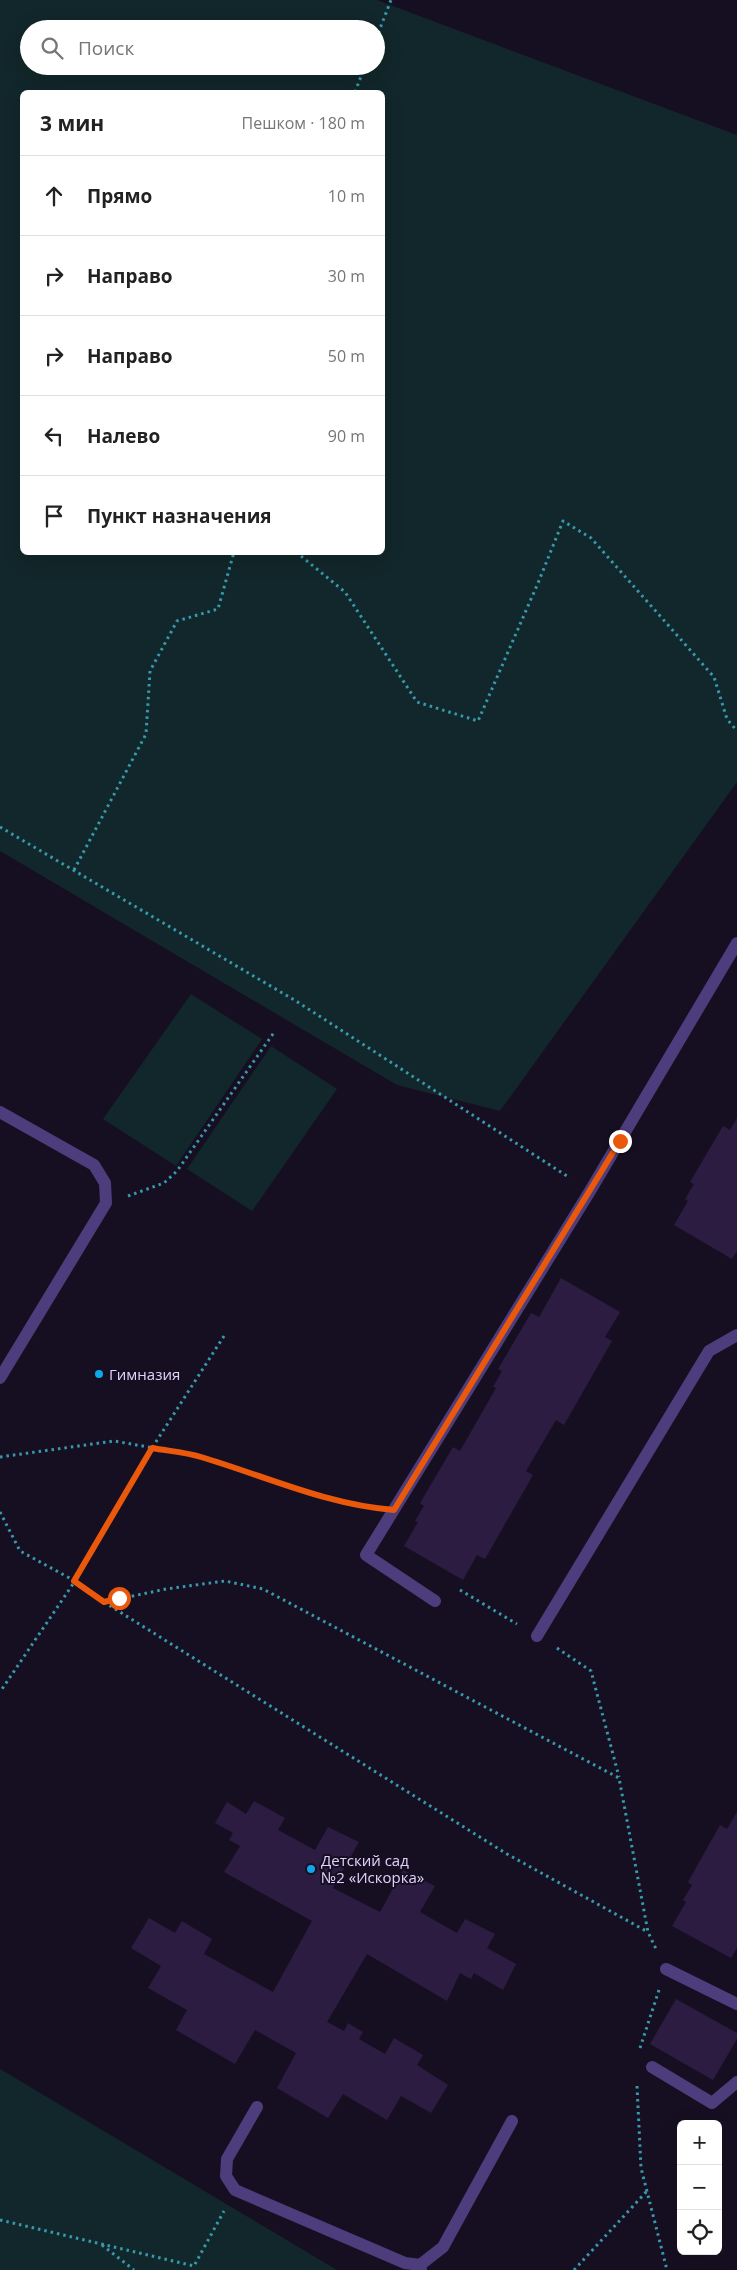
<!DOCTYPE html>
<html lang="ru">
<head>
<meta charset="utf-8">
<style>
  :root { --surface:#fff; --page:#f2f2f2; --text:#222; --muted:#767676; --line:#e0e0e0 }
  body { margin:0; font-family:"Open Sans",sans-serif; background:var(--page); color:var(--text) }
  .controls { position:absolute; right:15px; bottom:15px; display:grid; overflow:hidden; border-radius:8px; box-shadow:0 5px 20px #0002 }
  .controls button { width:45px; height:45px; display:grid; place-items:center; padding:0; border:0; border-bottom:1px solid var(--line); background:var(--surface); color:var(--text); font:25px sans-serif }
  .stop { position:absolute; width:15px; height:15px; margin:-11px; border:4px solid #ea580c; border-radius:50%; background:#fff }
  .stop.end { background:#ea580c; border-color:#fff; box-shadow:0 1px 5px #0008 }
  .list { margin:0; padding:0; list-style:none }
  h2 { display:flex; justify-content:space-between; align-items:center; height:65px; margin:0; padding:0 20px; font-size:21px }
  h2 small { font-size:16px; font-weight:400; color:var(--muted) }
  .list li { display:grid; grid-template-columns:32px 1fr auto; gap:15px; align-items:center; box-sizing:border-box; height:80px; padding:0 20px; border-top:1px solid var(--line) }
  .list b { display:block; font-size:19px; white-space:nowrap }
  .list em { font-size:16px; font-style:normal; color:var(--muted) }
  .icon { flex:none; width:28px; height:28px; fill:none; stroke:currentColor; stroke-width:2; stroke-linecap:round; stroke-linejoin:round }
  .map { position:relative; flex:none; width:737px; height:2270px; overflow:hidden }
  .search { position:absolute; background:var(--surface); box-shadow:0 5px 20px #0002; left:20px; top:20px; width:365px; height:55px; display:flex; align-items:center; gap:12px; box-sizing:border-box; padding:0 18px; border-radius:28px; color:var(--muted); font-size:19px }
  .panel { position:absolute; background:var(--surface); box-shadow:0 5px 20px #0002; left:20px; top:90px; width:365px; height:465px; border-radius:8px }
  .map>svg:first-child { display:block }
  .green { fill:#12272b; fill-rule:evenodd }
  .building { fill:#2c1c41 }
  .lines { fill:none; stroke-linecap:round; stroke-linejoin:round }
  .path { stroke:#369aac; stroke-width:3; stroke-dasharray:2.5 4; stroke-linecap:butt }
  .minor { stroke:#4d3d7d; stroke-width:12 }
  .route { stroke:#ea580c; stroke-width:6 }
  .poi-dot { fill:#0fa6eb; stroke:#160f21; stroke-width:2 }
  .labels { text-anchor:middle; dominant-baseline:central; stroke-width:4; stroke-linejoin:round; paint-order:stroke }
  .poi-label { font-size:15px; fill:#e0d2fc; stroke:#160f21; text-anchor:start }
</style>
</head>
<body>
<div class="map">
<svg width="737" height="2270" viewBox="0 0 737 2270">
  <rect width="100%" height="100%" fill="#160f21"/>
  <g class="green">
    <path d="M 0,0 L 377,0 L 737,135 L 737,782 L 500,1111 L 397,1085 L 0,851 ZM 29,29 L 376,29 L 376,66 L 29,66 ZM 382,92 L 382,552 L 22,552 L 22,92 Z"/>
    <path d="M 191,994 L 262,1039 L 176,1166 L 103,1119 Z"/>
    <path d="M 271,1046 L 337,1089 L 252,1211 L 187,1169 Z"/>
    <path d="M 0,2069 L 337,2270 L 0,2270 Z"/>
  </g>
  <g class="building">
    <path d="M 737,1118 L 737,1251 L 732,1259 L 674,1225 L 688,1201 L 685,1199 L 694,1184 L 690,1182 L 723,1126 L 730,1130 Z"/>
    <path d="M 561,1278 L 620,1312 L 605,1337 L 612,1341 L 564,1425 L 556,1420 L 526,1471 L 533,1475 L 485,1559 L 477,1555 L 463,1580 L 404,1546 L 418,1522 L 415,1521 L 424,1506 L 420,1503 L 453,1447 L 460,1451 L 496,1388 L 493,1387 L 502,1371 L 498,1369 L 531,1313 L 539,1317 Z"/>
    <path d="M 254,1801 L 285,1818 L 278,1830 L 315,1850 L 328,1827 L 359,1842 L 333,1888 L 380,1912 L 403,1870 L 435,1886 L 420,1912 L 457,1933 L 465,1919 L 495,1934 L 487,1948 L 516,1964 L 503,1990 L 474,1973 L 471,1979 L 460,1973 L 447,2001 L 367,1954 L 327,2022 L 344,2031 L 348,2023 L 363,2032 L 359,2039 L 385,2054 L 394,2038 L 423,2055 L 417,2065 L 448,2085 L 431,2113 L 401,2096 L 387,2120 L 343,2094 L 328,2118 L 277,2088 L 296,2053 L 255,2030 L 235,2064 L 176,2030 L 187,2010 L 148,1988 L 161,1966 L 131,1948 L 149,1918 L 175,1933 L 182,1921 L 212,1939 L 204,1954 L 273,1992 L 312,1921 L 224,1872 L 240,1846 L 229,1840 L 233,1833 L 215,1823 L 227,1802 L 246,1814 Z"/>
    <path d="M 737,1812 L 737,1948 L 731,1958 L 672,1926 L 686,1902 L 683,1900 L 692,1885 L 688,1882 L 720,1825 L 727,1829 Z"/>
    <path d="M 676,1999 L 737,2033 L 737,2039 L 713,2080 L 650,2044 Z"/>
  </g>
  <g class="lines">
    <g class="path">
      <path d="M 376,39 L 391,0"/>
      <path d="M 355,92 L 365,66"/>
      <path d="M 296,552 L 345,592 L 417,702 L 478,721 L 538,583 L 563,521 L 591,538 L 714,677 L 727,719 L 737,731"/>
      <path d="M 0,827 L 296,1001 L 570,1178"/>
      <path d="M 74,870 L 146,734 L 150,671 L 177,621 L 218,609 L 234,552"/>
      <path d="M 128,1196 L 164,1183 L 177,1171 L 275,1031"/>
      <path d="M 224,1336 L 152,1448 L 75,1581 L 104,1602 L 166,1589 L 225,1581 L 263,1589 L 619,1778 L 648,1932 L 656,1949"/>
      <path d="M 0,1457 L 114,1441 L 199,1456 L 321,1496 L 369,1507"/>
      <path d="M 0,1512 L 20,1551 L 75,1581 L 0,1692"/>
      <path d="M 460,1590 L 517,1624"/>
      <path d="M 104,1602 L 507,1854 L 648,1932"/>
      <path d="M 557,1648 L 591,1671 L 619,1777"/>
      <path d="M 640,2048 L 659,1990"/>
      <path d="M 637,2086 L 641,2168 L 667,2270"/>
      <path d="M 0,2220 L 194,2266 L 224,2211"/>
      <path d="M 102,2245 L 134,2270"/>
      <path d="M 574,2270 L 647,2191"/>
    </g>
    <g class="minor">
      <path d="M 0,1112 L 94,1165 L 105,1183 L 106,1203 L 0,1378"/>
      <path d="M 435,1601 L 366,1555 L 590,1191 L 737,943"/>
      <path d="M 537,1636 L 709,1351 L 737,1335"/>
      <path d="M 666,1969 L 737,2004"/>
      <path d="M 652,2067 L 712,2103 L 737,2082"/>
      <path d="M 257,2107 L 227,2159 L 226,2176 L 235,2190 L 405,2263 L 420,2265"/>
      <path d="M 421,2270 L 420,2265 L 443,2247 L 512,2121"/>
    </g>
  </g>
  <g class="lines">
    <path class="route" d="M 119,1598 L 104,1602 L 74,1581 L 152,1448 C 168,1451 185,1452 201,1457 C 265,1476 327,1505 394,1510 L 620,1141"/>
  </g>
  <g class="poi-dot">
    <circle cx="99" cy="1374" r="5"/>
    <circle cx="311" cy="1869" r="5"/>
  </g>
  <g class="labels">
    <g class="poi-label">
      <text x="109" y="1374">Гимназия</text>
      <text x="321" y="1860">Детcкий сад<tspan x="321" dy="17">№2 «Искорка»</tspan></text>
    </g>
  </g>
</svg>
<div class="controls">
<button>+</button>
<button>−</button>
<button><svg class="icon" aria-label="locate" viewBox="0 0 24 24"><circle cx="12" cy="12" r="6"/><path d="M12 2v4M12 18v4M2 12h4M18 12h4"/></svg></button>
</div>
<div class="stop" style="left:119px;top:1598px"></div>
<div class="stop end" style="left:620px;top:1141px"></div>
<div class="search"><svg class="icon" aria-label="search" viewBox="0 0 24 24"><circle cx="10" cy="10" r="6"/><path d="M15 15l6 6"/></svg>Поиск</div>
<section class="panel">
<h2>3 мин<small>Пешком · 180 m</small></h2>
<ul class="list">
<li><svg class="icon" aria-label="ahead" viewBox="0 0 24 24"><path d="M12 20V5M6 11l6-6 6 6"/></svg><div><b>Прямо</b></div><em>10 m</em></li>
<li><svg class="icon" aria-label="right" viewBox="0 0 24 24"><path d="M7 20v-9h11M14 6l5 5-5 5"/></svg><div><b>Направо</b></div><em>30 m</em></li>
<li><svg class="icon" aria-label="right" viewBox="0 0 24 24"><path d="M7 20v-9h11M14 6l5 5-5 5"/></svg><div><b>Направо</b></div><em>50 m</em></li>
<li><svg class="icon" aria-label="left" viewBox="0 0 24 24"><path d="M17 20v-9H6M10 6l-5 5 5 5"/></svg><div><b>Налево</b></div><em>90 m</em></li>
<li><svg class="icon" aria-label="arrive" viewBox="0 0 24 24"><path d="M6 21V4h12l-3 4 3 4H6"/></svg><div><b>Пункт назначения</b></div></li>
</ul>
</section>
</div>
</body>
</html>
